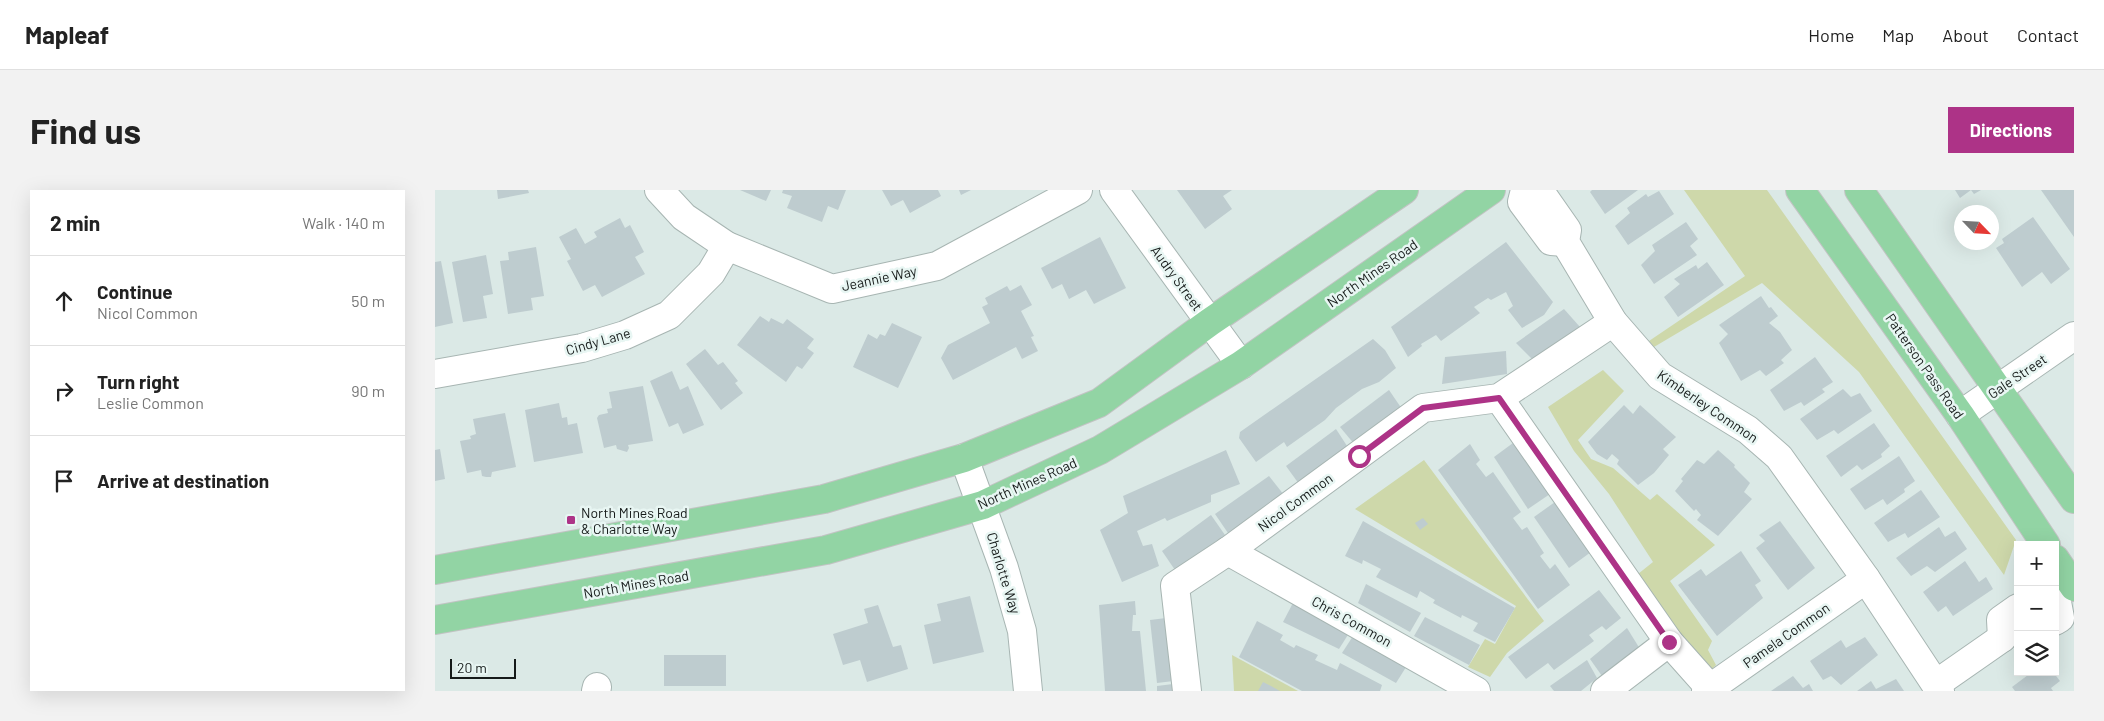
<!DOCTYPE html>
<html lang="en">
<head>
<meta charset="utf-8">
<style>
  :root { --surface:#fff; --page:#f2f2f2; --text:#222; --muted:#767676; --line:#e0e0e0; --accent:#ad3387 }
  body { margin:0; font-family:Barlow,sans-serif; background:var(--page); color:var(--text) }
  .controls { position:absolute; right:15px; bottom:15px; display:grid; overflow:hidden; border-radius:0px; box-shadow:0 5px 20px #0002 }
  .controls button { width:45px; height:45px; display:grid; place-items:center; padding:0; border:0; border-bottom:1px solid var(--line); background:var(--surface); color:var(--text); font:25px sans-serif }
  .compass { position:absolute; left:1519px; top:15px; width:45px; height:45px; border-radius:50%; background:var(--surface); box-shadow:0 5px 20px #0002; rotate:115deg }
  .scale { position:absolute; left:15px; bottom:12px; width:66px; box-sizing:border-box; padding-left:5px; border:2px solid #151a19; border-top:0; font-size:14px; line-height:18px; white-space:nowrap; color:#151a19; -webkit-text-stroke:4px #e8f6f3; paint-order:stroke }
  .stop { position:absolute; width:15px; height:15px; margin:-11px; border:4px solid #ad3387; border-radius:50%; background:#fff }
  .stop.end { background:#ad3387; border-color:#fff; box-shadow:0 1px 5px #0008 }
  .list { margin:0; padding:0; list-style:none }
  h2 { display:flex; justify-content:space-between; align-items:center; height:65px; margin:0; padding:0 20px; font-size:21px }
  h2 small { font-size:16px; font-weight:400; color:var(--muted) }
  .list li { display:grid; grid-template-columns:32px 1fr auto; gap:15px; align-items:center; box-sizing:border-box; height:90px; padding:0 20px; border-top:1px solid var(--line) }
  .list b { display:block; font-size:19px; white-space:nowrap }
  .list p { margin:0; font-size:16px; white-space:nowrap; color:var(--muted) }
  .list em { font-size:16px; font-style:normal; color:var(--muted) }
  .icon { flex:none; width:28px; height:28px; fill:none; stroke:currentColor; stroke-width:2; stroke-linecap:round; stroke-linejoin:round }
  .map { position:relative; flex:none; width:1639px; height:501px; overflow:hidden; border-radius:0px }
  header { display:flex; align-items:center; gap:30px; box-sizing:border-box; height:70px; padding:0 25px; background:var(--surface); border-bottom:1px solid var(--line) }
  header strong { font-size:24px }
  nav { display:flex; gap:28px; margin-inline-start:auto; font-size:18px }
  .intro { display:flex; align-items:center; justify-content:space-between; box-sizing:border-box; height:120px; padding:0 30px }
  h1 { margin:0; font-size:35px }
  .button { padding:12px 22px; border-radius:0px; background:var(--accent); color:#fff; font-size:18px; font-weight:700 }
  main { display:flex; gap:30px; padding:0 30px }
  aside { flex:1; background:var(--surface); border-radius:0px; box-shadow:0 5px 20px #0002 }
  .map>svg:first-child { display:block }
  .green { fill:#ced8aa }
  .building { fill:#becccf }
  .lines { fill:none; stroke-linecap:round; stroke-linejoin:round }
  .minor-casing { stroke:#a7b5b2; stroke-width:30 }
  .major-casing { stroke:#c2c3c3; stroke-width:30 }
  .minor { stroke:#fff; stroke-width:28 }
  .major { stroke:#92d4a4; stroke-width:28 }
  .route { stroke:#ad3387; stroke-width:6 }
  .poi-dot { fill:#ad3387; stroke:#e8f6f3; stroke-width:2 }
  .labels { text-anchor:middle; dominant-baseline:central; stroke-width:5; stroke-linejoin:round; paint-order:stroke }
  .street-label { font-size:14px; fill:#151a19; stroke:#e8f6f3 }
  .poi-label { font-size:14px; fill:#151a19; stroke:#e8f6f3; text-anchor:start }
</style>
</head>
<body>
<header>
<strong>Mapleaf</strong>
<nav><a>Home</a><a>Map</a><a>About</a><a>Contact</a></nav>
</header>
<div class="intro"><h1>Find us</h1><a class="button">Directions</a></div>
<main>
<aside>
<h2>2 min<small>Walk · 140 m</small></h2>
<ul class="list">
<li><svg class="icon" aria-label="ahead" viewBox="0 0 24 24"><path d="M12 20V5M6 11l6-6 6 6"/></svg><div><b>Continue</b><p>Nicol Common</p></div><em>50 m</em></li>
<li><svg class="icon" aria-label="right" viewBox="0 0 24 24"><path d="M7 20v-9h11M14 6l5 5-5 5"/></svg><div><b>Turn right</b><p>Leslie Common</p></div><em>90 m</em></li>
<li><svg class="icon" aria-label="arrive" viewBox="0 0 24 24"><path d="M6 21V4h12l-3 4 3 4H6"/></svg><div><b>Arrive at destination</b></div></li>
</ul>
</aside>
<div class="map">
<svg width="1639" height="501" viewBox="0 0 1639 501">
  <rect width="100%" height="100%" fill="#dbe9e6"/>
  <g class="green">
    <path d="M 1249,0 L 1332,0 L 1581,350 L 1569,385 L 1424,182 L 1327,93 L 1219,157 L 1214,151 L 1310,86 Z"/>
    <path d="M 1168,180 L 1189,201 L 1143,250 L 1156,269 L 1178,278 L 1215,310 L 1222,304 L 1280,355 L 1235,391 L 1277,451 L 1273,460 L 1281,475 L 1275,481 L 1269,479 L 1203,384 L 1218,372 L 1174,304 L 1139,261 L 1113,217 Z"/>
    <path d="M 989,270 L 1109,431 L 1072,463 L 1055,487 L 1033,477 L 1050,449 L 1060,454 L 1081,416 L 920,319 Z"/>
    <path d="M 797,465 L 863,501 L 799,501 Z"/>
  </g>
  <g class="building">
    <path d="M 62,0 L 93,0 L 94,3 L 63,9 Z"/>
    <path d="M 305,0 L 336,0 L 331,11 Z"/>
    <path d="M 348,0 L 411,0 L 403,20 L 393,16 L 387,32 L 352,18 L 357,6 L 347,3 Z"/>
    <path d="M 447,0 L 503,0 L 506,6 L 475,23 L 468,10 L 456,16 Z"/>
    <path d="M 524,0 L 536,0 L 526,5 Z"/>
    <path d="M 742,0 L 797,0 L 788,6 L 797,19 L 770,39 Z"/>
    <path d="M 1157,0 L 1203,0 L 1170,24 L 1155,2 Z"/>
    <path d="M 1520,0 L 1546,0 L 1539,4 L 1536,0 L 1525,8 Z"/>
    <path d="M 1606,0 L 1639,0 L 1639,47 Z"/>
    <path d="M 1224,1 L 1239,24 L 1193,55 L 1180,36 L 1195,23 L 1192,18 L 1211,4 L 1213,7 Z"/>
    <path d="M 1598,27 L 1635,79 L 1616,94 L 1607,82 L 1587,97 L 1561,58 L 1569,53 L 1567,49 Z"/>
    <path d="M 185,28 L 190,38 L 195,35 L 209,62 L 200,67 L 210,84 L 167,107 L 160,95 L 148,101 L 132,71 L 136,69 L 124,47 L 141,38 L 150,54 L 162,47 L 159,42 Z"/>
    <path d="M 1251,32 L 1263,49 L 1255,56 L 1262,65 L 1219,94 L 1206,75 L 1220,61 L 1217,55 Z"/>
    <path d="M 665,47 L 691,98 L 659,114 L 651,100 L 634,109 L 627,94 L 617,99 L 606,78 Z"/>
    <path d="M 1071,52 L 1118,112 L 1109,125 L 1087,138 L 1073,120 L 1078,116 L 1071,102 L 1056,110 L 1053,108 L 1039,117 L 1045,123 L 1006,151 L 1001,145 L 986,154 L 987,156 L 973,167 L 956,137 Z"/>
    <path d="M 101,57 L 109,106 L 96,108 L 98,120 L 73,124 L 65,71 L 74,70 L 73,62 Z"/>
    <path d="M 51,65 L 58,104 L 48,106 L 52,128 L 28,132 L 17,72 Z"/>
    <path d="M 6,71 L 18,133 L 0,137 L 0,72 Z"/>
    <path d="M 1272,72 L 1289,95 L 1243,127 L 1229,107 L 1245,94 L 1239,89 L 1261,75 L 1263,79 Z"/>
    <path d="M 586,95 L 597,115 L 586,121 L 599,146 L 596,147 L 603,161 L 587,169 L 581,157 L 518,190 L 506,168 L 513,155 L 555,133 L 547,117 L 553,114 L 550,108 L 572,96 L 575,101 Z"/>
    <path d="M 1326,106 L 1334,118 L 1336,117 L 1343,126 L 1334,133 L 1345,142 L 1357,160 L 1346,170 L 1349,173 L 1331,186 L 1325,180 L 1306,191 L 1284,153 L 1293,144 L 1284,135 Z"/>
    <path d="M 1129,119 L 1145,137 L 1097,169 L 1081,153 Z"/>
    <path d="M 325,126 L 334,132 L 336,128 L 348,134 L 352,129 L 379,149 L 372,158 L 379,163 L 367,179 L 362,176 L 351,192 L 302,155 Z"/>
    <path d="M 457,133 L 487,147 L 463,198 L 418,177 L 433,144 L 442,149 L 445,144 L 450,146 Z"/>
    <path d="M 938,149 L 950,160 L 961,178 L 944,192 L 927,199 L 901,218 L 890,230 L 852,257 L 849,252 L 821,272 L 804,248 L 805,242 Z"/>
    <path d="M 270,159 L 283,175 L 288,172 L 303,191 L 300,193 L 308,203 L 286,220 L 251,174 Z"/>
    <path d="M 1071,161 L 1072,184 L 1007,194 L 1010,167 Z"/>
    <path d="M 1380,167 L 1398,192 L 1387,199 L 1390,202 L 1369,216 L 1366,212 L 1349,221 L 1335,200 Z"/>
    <path d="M 237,181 L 245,200 L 253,196 L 269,235 L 248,244 L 243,233 L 234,237 L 215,191 Z"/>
    <path d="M 208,196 L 218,251 L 193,255 L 194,258 L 192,262 L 182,259 L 181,255 L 169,258 L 162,228 L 164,225 L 173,223 L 172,219 L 177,218 L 174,202 Z"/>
    <path d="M 1408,199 L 1416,207 L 1425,203 L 1437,221 L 1403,244 L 1399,240 L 1382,250 L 1365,229 Z"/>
    <path d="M 954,200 L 969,222 L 920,255 L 905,237 Z"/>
    <path d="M 124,213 L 127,228 L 132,227 L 133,235 L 142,233 L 148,263 L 99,272 L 90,220 Z"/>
    <path d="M 1189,215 L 1198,224 L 1205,215 L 1241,247 L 1228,259 L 1234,265 L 1219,283 L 1203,295 L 1182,274 L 1184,270 L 1177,264 L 1172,270 L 1162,264 L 1153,252 Z"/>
    <path d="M 70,223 L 81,277 L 57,282 L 56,287 L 51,287 L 47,286 L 46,280 L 32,283 L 25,251 L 36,249 L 35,246 L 41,244 L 38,229 Z"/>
    <path d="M 1439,233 L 1455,256 L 1446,264 L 1447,267 L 1427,280 L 1422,275 L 1406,287 L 1391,266 Z"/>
    <path d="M 901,239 L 914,259 L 864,294 L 851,276 Z"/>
    <path d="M 1078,253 L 1115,304 L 1093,319 L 1059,267 Z"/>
    <path d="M 1035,254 L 1045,270 L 1041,274 L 1051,287 L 1058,282 L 1086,322 L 1078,328 L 1087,340 L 1092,337 L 1109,363 L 1105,366 L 1115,379 L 1120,374 L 1135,395 L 1103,419 L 1003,280 Z"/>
    <path d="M 5,259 L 10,289 L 0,291 L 0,260 Z"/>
    <path d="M 791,260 L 805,294 L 776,305 L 776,312 L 732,331 L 730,328 L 702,341 L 708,356 L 717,354 L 724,376 L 687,392 L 665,340 L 693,323 L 688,306 Z"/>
    <path d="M 1283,260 L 1300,275 L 1299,277 L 1315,293 L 1309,302 L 1317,309 L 1283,346 L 1262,330 L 1266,325 L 1261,319 L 1259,321 L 1240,301 L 1248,291 L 1246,289 L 1262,270 L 1269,274 Z"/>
    <path d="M 1464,266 L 1480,291 L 1469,299 L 1470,302 L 1452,315 L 1448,309 L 1430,320 L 1415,299 Z"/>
    <path d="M 834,286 L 849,305 L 793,343 L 780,324 Z"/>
    <path d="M 1486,300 L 1505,327 L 1473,348 L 1470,343 L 1453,352 L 1439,333 Z"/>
    <path d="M 1120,312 L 1156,362 L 1134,378 L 1099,327 Z"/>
    <path d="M 776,325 L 790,345 L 740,380 L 727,361 Z"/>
    <path d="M 988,328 L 993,334 L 985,340 L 980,333 Z"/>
    <path d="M 928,331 L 1080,418 L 1060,452 L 1038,441 L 1043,433 L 1027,425 L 1026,428 L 998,413 L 1000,410 L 985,401 L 982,408 L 941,387 L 946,379 L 928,370 L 927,374 L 910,366 Z"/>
    <path d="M 1345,331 L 1380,378 L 1353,400 L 1321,358 L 1330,351 L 1324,345 Z"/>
    <path d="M 1504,337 L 1510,347 L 1520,341 L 1532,359 L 1500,382 L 1492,376 L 1476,386 L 1461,368 Z"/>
    <path d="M 1306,361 L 1326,391 L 1320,395 L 1328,408 L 1282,446 L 1243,395 L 1266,379 L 1271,386 Z"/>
    <path d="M 1530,371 L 1544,392 L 1551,387 L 1558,399 L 1518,426 L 1511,416 L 1503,422 L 1488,402 Z"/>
    <path d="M 931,394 L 986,423 L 975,442 L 923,413 Z"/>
    <path d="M 1164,400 L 1186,428 L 1171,440 L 1167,436 L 1154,445 L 1159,451 L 1119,480 L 1113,473 L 1091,489 L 1073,467 Z"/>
    <path d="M 535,406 L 549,462 L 498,474 L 489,435 L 506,431 L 502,414 Z"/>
    <path d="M 700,411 L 701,425 L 698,425 L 697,441 L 705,441 L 711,501 L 670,501 L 664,415 Z"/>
    <path d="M 859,411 L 916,440 L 904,459 L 848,432 Z"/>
    <path d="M 443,415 L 458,457 L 466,455 L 473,479 L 432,492 L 425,470 L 408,475 L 398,444 L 433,433 L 429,419 Z"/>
    <path d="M 739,427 L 747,490 L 722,493 L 715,430 Z"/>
    <path d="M 990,427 L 1045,455 L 1034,475 L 979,446 Z"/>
    <path d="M 822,431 L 848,445 L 845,450 L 859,458 L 861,455 L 883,465 L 880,470 L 902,480 L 905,473 L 947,495 L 945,501 L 867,501 L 804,467 Z"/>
    <path d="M 1192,438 L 1205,459 L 1167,486 L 1155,469 Z"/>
    <path d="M 920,443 L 973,474 L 961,493 L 907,463 Z"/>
    <path d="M 1430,447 L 1443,465 L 1406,495 L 1396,486 L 1388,490 L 1375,471 L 1406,450 L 1411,458 Z"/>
    <rect x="229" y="465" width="62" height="31"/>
    <path d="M 1152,470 L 1162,488 L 1146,501 L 1119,501 L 1115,496 Z"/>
    <path d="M 1597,482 L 1618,482 L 1625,491 L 1616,498 L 1618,501 L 1580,501 L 1577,497 Z"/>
    <path d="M 1358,486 L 1368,498 L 1374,494 L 1378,501 L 1336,501 Z"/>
    <path d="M 1461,489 L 1469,501 L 1422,501 L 1436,491 L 1441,499 Z"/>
    <path d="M 828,492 L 836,496 L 845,501 L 823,501 Z"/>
    <path d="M 746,493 L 746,501 L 722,501 L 722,496 Z"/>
  </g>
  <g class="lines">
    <g class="minor-casing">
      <g id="minor">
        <path d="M 224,0 L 249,27 L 292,56 L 397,99 L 502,76 L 643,0"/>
        <path d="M 679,0 L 806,175"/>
        <path d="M 1090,0 L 1087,12 L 1116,51 L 1130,52"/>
        <path d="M 1104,0 L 1132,40 L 1130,52 L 1178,132 L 1225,186 L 1313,240 L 1344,267 L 1431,389 L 1505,501"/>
        <path d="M 0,184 L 147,158 L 190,145 L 234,125 L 276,83 L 292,56"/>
        <path d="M 1064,208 L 1234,452 L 1275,498"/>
        <path d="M 1525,225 L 1639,146"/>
        <path d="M 529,268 L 569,378 L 587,441 L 593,501"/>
        <path d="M 793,361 L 1041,501"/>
        <path d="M 1620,431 L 1625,428 L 1622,412"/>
        <path d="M 1567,448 L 1566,430 L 1583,418"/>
        <path d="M 1501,494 L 1567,448"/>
        <path d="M 161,501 L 162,497"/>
        <path d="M 752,501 L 740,396 L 793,361 L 988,218 L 1064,208 L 1178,132"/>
        <path d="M 1170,501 L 1234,452"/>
        <path d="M 1271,501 L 1431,389"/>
      </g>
    </g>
    <g class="major-casing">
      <g id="major">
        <path d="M 1365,0 L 1525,225 L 1611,355"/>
        <path d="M 1424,0 L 1639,309"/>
        <path d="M 1620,369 L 1639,397"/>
        <path d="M 0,380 L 389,309 L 529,268 L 664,213 L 775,132 L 969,0"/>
        <path d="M 0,430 L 391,360 L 548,315 L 665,260 L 806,175 L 1056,0"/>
      </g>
    </g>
    <use href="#minor" class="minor"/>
    <use href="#major" class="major"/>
  </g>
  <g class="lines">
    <path class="route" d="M 924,266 L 988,218 L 1064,208 L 1234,452"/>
  </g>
  <rect class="poi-dot" x="131" y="325" width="10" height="10" rx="2.5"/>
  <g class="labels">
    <g class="street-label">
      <text transform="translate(937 83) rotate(-35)">North Mines Road</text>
      <text transform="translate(444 88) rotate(-12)">Jeannie Way</text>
      <text transform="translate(742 88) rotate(54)">Audry Street</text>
      <text transform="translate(163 151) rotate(-16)">Cindy Lane</text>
      <text transform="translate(1490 176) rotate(55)">Patterson Pass Road</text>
      <text transform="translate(1582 186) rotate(-34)">Gale Street</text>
      <text transform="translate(1273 216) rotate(34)">Kimberley Common</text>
      <text transform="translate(592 293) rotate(-24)">North Mines Road</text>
      <text transform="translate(860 312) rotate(-36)">Nicol Common</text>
      <text transform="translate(569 383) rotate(73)">Charlotte Way</text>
      <text transform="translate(201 394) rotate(-10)">North Mines Road</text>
      <text transform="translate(917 431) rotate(29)">Chris Common</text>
      <text transform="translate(1351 445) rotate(-35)">Pamela Common</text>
    </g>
    <g class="poi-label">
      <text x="146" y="322">North Mines Road<tspan x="146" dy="16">&amp; Charlotte Way</tspan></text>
    </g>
  </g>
</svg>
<div class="controls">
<button>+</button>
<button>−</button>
<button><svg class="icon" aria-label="layers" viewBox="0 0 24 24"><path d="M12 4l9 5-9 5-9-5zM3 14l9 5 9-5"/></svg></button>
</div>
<svg class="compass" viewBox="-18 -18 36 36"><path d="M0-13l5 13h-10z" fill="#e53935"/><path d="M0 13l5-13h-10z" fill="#767676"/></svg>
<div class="scale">20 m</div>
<div class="stop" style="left:924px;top:266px"></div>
<div class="stop end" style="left:1234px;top:452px"></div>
</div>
</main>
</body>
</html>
